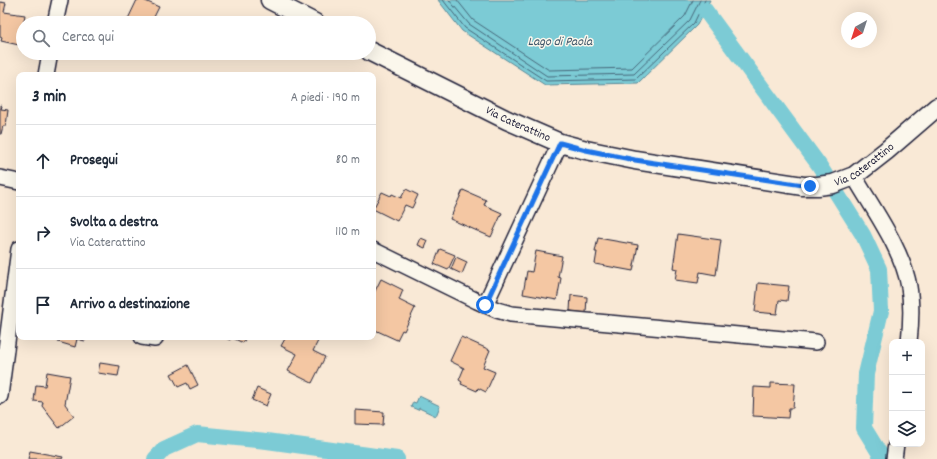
<!DOCTYPE html>
<html lang="it">
<head>
<meta charset="utf-8">
<style>
  :root { --surface:#fff; --page:#f6f6f7; --text:#1f2937; --muted:#747a83; --line:#e0e1e3 }
  body { margin:0; font-family:Dekko,sans-serif; background:var(--page); color:var(--text) }
  .controls { position:absolute; right:12px; bottom:12px; display:grid; overflow:hidden; border-radius:8px; box-shadow:0 4px 16px #0002 }
  .controls button { width:36px; height:36px; display:grid; place-items:center; padding:0; border:0; border-bottom:1px solid var(--line); background:var(--surface); color:var(--text); font:20px sans-serif }
  .compass { position:absolute; left:841px; top:12px; width:36px; height:36px; border-radius:50%; background:var(--surface); box-shadow:0 4px 16px #0002; rotate:219deg }
  .stop { position:absolute; width:12px; height:12px; margin:-9px; border:3px solid #1a73e8; border-radius:50%; background:#fff }
  .stop.end { background:#1a73e8; border-color:#fff; box-shadow:0 1px 4px #0008 }
  .list { margin:0; padding:0; list-style:none }
  h2 { display:flex; justify-content:space-between; align-items:center; height:52px; margin:0; padding:0 16px; font-size:17px }
  h2 small { font-size:13px; font-weight:400; color:var(--muted) }
  .list li { display:grid; grid-template-columns:26px 1fr auto; gap:12px; align-items:center; box-sizing:border-box; height:72px; padding:0 16px; border-top:1px solid var(--line) }
  .list b { display:block; font-size:15px; white-space:nowrap }
  .list p { margin:0; font-size:13px; white-space:nowrap; color:var(--muted) }
  .list em { font-size:13px; font-style:normal; color:var(--muted) }
  .icon { flex:none; width:22px; height:22px; fill:none; stroke:currentColor; stroke-width:2; stroke-linecap:round; stroke-linejoin:round }
  .map { position:relative; flex:none; width:937px; height:459px; overflow:hidden }
  .search { position:absolute; background:var(--surface); box-shadow:0 4px 16px #0002; left:16px; top:16px; width:360px; height:44px; display:flex; align-items:center; gap:10px; box-sizing:border-box; padding:0 14px; border-radius:22px; color:var(--muted); font-size:15px }
  .panel { position:absolute; background:var(--surface); box-shadow:0 4px 16px #0002; left:16px; top:72px; width:360px; height:268px; border-radius:8px }
  .map>svg:first-child { display:block }
  .water { fill:#7bcbd5; stroke:#578797 }
  .lines { fill:none; stroke-linecap:round; stroke-linejoin:round }
  .shore { stroke:#466679; stroke-width:1 }
  .canal { stroke:#7bcbd5; stroke-width:16 }
  .building { fill:#f4c7a3; stroke:#22223b }
  .minor-casing { stroke:#22223b; stroke-width:18 }
  .tertiary-casing { stroke:#22223b; stroke-width:21 }
  .minor { stroke:#fbf7ec; stroke-width:15 }
  .tertiary { stroke:#fbf7ec; stroke-width:18 }
  .route { stroke:#1a73e8; stroke-width:5 }
  .labels { text-anchor:middle; dominant-baseline:central; stroke-width:3; stroke-linejoin:round; paint-order:stroke }
  .street-label { font-size:12px; fill:#22223b; stroke:#fbf7ec }
  .water-label { font-size:13px; font-style:italic; fill:#3d5569; stroke:#fbf7ec }
</style>
</head>
<body>
<div class="map">
<svg width="937" height="459" viewBox="0 0 937 459">
  <rect width="100%" height="100%" fill="#f9e9d6"/>
  <filter id="ink" filterUnits="userSpaceOnUse"><feTurbulence type="fractalNoise" baseFrequency=".025" numOctaves="2"/><feDisplacementMap in="SourceGraphic" scale="8" xChannelSelector="R" yChannelSelector="G"/><feConvolveMatrix kernelMatrix="1 2 1 2 8 2 1 2 1" color-interpolation-filters="sRGB"/></filter>
  <g filter="url(#ink)">
    <g class="water">
      <path d="M 438,0 L 710,0 L 697,25 L 638,83 L 545,85 L 462,31 Z"/>
      <path d="M 419,396 L 440,406 L 436,416 L 419,408 L 418,410 L 411,407 L 413,402 L 416,403 Z"/>
    </g>
    <g class="lines">
      <g class="shore">
        <path d="M 443,0 L 465,28 L 546,81 L 636,79 L 694,23 L 705,0"/>
        <path d="M 449,0 L 469,24 L 547,76 L 634,74 L 690,20 L 700,0"/>
        <path d="M 457,0 L 473,20 L 549,70 L 632,68 L 685,16 L 693,0"/>
      </g>
      <g class="canal">
        <path d="M 705,10 L 819,165 L 863,235 L 879,269 L 881,311 L 866,374 L 864,428 L 883,459"/>
        <path d="M 155,459 L 164,449 L 197,434 L 267,441 L 397,459"/>
      </g>
    </g>
    <g class="building">
      <path d="M 137,0 L 143,0 L 159,7 L 151,23 L 126,23 Z"/>
      <path d="M 0,2 L 6,3 L 4,12 L 25,15 L 19,45 L 1,41 L 2,38 L 0,37 Z"/>
      <path d="M 0,105 L 2,106 L 1,109 L 8,110 L 6,126 L 3,126 L 1,134 L 0,134 Z"/>
      <path d="M 406,189 L 418,195 L 412,208 L 405,205 L 397,221 L 373,209 L 382,192 L 391,196 L 392,194 L 401,198 Z"/>
      <path d="M 463,190 L 486,200 L 484,205 L 502,213 L 491,237 L 450,219 Z"/>
      <path d="M 678,234 L 721,240 L 716,275 L 700,272 L 698,283 L 675,280 L 677,269 L 673,268 Z"/>
      <path d="M 421,238 L 428,241 L 425,248 L 418,245 Z"/>
      <path d="M 598,238 L 638,245 L 633,271 L 595,264 L 597,252 L 595,252 Z"/>
      <path d="M 440,249 L 455,255 L 448,270 L 434,264 Z"/>
      <path d="M 536,251 L 562,256 L 558,277 L 561,278 L 557,300 L 523,294 L 527,271 L 532,272 Z"/>
      <path d="M 456,257 L 467,262 L 462,274 L 451,269 Z"/>
      <path d="M 381,279 L 403,290 L 399,300 L 415,308 L 404,331 L 402,330 L 397,340 L 373,329 L 373,295 Z"/>
      <path d="M 758,283 L 789,286 L 787,301 L 779,300 L 777,314 L 755,312 Z"/>
      <path d="M 571,295 L 587,297 L 586,313 L 570,311 Z"/>
      <path d="M 59,337 L 86,337 L 85,341 L 77,339 L 75,347 L 58,342 Z"/>
      <path d="M 223,337 L 246,337 L 243,343 L 231,337 L 230,340 Z"/>
      <path d="M 286,337 L 320,337 L 313,351 L 325,357 L 312,383 L 288,371 L 297,354 L 281,346 Z"/>
      <path d="M 461,337 L 490,350 L 483,367 L 495,372 L 486,392 L 478,388 L 477,391 L 461,384 L 462,382 L 459,380 L 464,368 L 450,361 Z"/>
      <path d="M 100,363 L 120,366 L 118,376 L 98,373 Z"/>
      <path d="M 188,365 L 198,385 L 190,389 L 187,383 L 178,387 L 171,374 Z"/>
      <path d="M 47,372 L 70,376 L 65,404 L 74,416 L 59,428 L 42,406 L 43,402 L 34,401 L 36,385 L 45,386 Z"/>
      <path d="M 771,383 L 795,384 L 793,408 L 789,408 L 788,418 L 753,416 L 754,387 L 771,388 Z"/>
      <path d="M 257,388 L 271,394 L 266,406 L 252,400 Z"/>
      <path d="M 355,410 L 384,412 L 383,425 L 355,424 Z"/>
      <path d="M 30,451 L 63,457 L 62,459 L 28,459 Z"/>
    </g>
    <g class="lines">
      <g class="minor-casing">
        <g id="minor">
          <path d="M 55,23 L 60,0"/>
          <path d="M 46,75 L 50,53"/>
          <path d="M 854,176 C 873,209 903,250 909,287 C 912,305 911,324 909,342"/>
          <path d="M 0,178 L 19,182"/>
          <path d="M 373,250 L 477,301 L 497,310 L 511,314 L 816,342"/>
          <path d="M 485,305 L 560,143"/>
          <path d="M 142,337 L 155,339"/>
          <path d="M 0,396 L 19,249"/>
          <path d="M 894,459 L 896,444"/>
        </g>
      </g>
      <g class="tertiary-casing">
        <g id="tertiary">
          <path d="M 270,0 L 315,23"/>
          <path id="s1" d="M 369,51 L 507,120 L 560,143 L 586,150 L 635,160 L 803,186 L 818,186 L 833,184 L 854,176 L 886,151 L 937,107"/>
        </g>
      </g>
      <use href="#minor" class="minor"/>
      <use href="#tertiary" class="tertiary"/>
    </g>
  </g>
  <g class="lines" filter="url(#ink)">
    <path class="route" d="M 485,305 L 560,143 L 586,150 L 635,160 L 810,186"/>
  </g>
  <g class="labels">
    <g class="street-label">
      <text stroke="none"><textPath href="#s1" startOffset="166">Via Caterattino</textPath></text>
      <text stroke="none"><textPath href="#s1" startOffset="526">Via Caterattino</textPath></text>
    </g>
    <g class="water-label">
      <text x="560" y="42">Lago di Paola</text>
    </g>
  </g>
</svg>
<div class="controls">
<button>+</button>
<button>−</button>
<button><svg class="icon" aria-label="layers" viewBox="0 0 24 24"><path d="M12 4l9 5-9 5-9-5zM3 14l9 5 9-5"/></svg></button>
</div>
<svg class="compass" viewBox="-18 -18 36 36"><path d="M0-13l5 13h-10z" fill="#e53935"/><path d="M0 13l5-13h-10z" fill="#747a83"/></svg>
<div class="stop" style="left:485px;top:305px"></div>
<div class="stop end" style="left:810px;top:186px"></div>
<div class="search"><svg class="icon" aria-label="search" viewBox="0 0 24 24"><circle cx="10" cy="10" r="6"/><path d="M15 15l6 6"/></svg>Cerca qui</div>
<section class="panel">
<h2>3 min<small>A piedi · 190 m</small></h2>
<ul class="list">
<li><svg class="icon" aria-label="ahead" viewBox="0 0 24 24"><path d="M12 20V5M6 11l6-6 6 6"/></svg><div><b>Prosegui</b></div><em>80 m</em></li>
<li><svg class="icon" aria-label="right" viewBox="0 0 24 24"><path d="M7 20v-9h11M14 6l5 5-5 5"/></svg><div><b>Svolta a destra</b><p>Via Caterattino</p></div><em>110 m</em></li>
<li><svg class="icon" aria-label="arrive" viewBox="0 0 24 24"><path d="M6 21V4h12l-3 4 3 4H6"/></svg><div><b>Arrivo a destinazione</b></div></li>
</ul>
</section>
</div>
</body>
</html>
